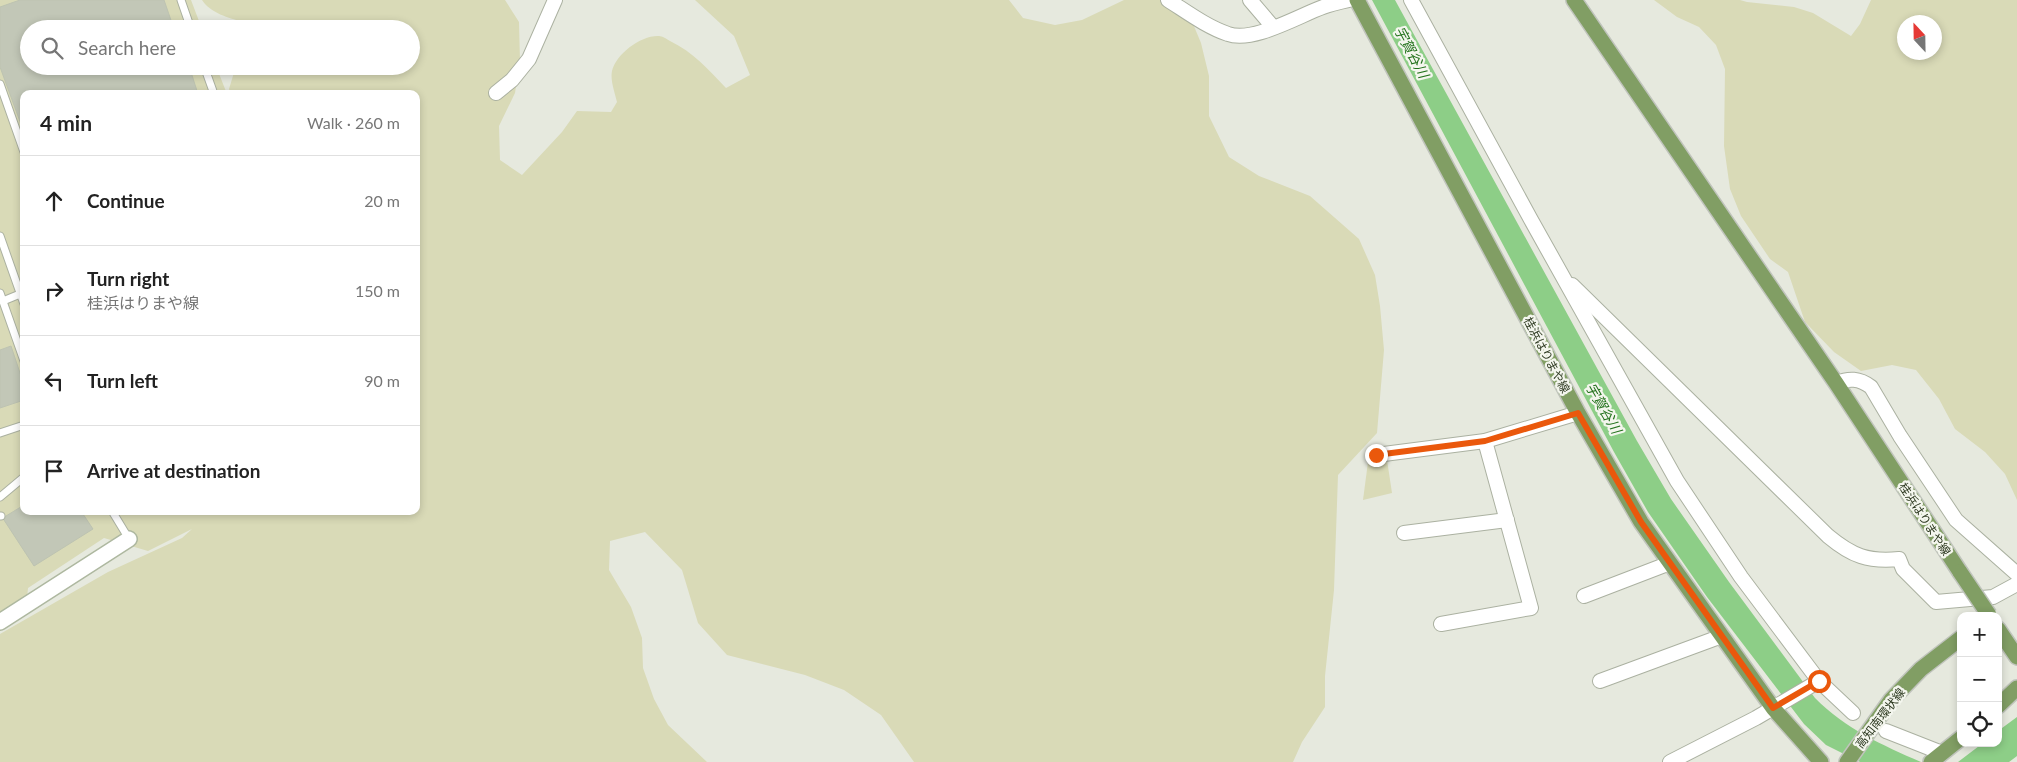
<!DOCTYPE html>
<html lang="en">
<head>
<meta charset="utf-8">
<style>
  :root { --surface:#fff; --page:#f6f6f6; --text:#222; --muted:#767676; --line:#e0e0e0 }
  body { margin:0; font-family:Lato,"Noto Sans JP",sans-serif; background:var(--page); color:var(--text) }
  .controls { position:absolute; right:15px; bottom:15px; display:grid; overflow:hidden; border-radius:10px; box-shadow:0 2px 8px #0003 }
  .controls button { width:45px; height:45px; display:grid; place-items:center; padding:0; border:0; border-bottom:1px solid var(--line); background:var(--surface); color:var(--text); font:25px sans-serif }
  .compass { position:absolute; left:1897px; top:15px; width:45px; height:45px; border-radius:50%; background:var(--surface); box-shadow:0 2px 8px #0003; rotate:338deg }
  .stop { position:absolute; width:15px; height:15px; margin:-11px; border:4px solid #ea580c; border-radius:50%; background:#fff }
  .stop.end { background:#ea580c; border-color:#fff; box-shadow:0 1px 5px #0008 }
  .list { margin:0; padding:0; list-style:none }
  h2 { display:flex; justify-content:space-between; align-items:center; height:65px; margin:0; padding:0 20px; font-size:21px }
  h2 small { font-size:16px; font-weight:400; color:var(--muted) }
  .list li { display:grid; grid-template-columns:32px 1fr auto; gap:15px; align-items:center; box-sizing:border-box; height:90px; padding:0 20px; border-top:1px solid var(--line) }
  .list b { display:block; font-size:19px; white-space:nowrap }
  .list p { margin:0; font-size:16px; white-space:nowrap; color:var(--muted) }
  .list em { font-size:16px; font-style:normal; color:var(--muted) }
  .icon { flex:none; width:28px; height:28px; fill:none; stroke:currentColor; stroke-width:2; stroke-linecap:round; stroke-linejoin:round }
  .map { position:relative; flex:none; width:2017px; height:762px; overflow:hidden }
  .search { position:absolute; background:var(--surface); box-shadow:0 2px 8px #0003; left:20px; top:20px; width:400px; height:55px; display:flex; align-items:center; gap:12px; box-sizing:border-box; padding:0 18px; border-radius:28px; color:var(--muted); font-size:19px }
  .panel { position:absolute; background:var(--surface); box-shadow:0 2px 8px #0003; left:20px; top:90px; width:400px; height:425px; border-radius:10px }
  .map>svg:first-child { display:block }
  .green { fill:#d9dab7; fill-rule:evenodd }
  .water { fill:#8dce87 }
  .building { fill:#c2c7b7; stroke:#bdc3b1 }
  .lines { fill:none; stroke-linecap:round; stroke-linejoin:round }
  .lane-casing { stroke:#abb1a1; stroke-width:9 }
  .street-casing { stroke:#abb1a1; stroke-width:16 }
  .secondary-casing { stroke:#aeb8a0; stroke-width:18 }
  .primary-casing { stroke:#c0c4bc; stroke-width:18 }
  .lane { stroke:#fff; stroke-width:7 }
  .street { stroke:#fff; stroke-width:14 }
  .secondary { stroke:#fff; stroke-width:15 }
  .primary { stroke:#819e64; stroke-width:15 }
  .primary-bridge-casing { stroke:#c0c4bc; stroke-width:18; stroke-linecap:butt }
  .primary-bridge { stroke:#819e64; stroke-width:15 }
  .route { stroke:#ea580c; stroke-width:6 }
  .labels { text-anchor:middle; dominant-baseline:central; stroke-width:4.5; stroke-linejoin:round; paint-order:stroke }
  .street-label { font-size:12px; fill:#2d3920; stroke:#f4f6ee }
  .water-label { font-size:14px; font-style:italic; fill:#23721c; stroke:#f4f6ee }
</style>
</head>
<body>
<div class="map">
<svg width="2017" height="762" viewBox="0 0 2017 762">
  <rect width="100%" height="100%" fill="#e6e9de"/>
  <g class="green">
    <path d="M 0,0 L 191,0 L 202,29 L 29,29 L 29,66 L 216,66 L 227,94 L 24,94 L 24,511 L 416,511 L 416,94 L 231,94 L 229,89 L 236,66 L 411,66 L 411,29 L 242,29 L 243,22 C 229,18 210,13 202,0 L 505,0 L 519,22 L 520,61 L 515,93 L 499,126 L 500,160 L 522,175 L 562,132 L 577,111 L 611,112 L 617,102 C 615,93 610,80 612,71 C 616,54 641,35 659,36 C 662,36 667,39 670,41 C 693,52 708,69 726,88 L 750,75 L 734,36 L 695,0 L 1009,0 L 1023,18 L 1055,25 L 1082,20 L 1124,0 L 1178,0 L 1186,7 L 1201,43 L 1209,76 L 1209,116 L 1229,157 L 1259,176 L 1310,196 L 1359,239 L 1375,275 L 1380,306 L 1384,350 L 1377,433 L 1338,475 L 1334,590 L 1325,676 L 1325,707 L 1302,742 L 1293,762 L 914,762 L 881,715 L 844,690 L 805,675 L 727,655 L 698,623 L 682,570 L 645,532 L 610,541 L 609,570 L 631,607 L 642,638 L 643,668 L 654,699 L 668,725 L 707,762 L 0,762 L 0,634 L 108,572 L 182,538 L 192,529 L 148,551 L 104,538 L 28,588 L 27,598 L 0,615 Z"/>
    <path d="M 1654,0 L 1740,0 L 1747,2 L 1794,7 L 1813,13 L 1851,36 L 1860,24 L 1871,0 L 2017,0 L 2017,500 L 2005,474 L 1985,452 L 1955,429 L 1939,399 L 1916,370 L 1892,365 L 1861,371 L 1834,352 L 1805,322 L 1788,272 L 1770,259 L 1741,216 L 1730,189 L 1724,146 L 1725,69 L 1716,45 L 1699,27 L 1677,17 ZM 1934,22 L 1934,52 L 1904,52 L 1904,22 Z"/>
    <path d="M 1387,460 L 1392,493 L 1363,500 L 1368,462 Z"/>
  </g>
  <g class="water">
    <path d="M 1372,0 L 1395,0 L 1637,441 L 1671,499 L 1729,582 L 1815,698 C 1846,729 1882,745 1921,762 L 1860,762 L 1826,745 L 1804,724 L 1707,597 L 1648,512 L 1614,452 Z"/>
    <path d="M 2017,717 L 2017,756 L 2009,762 L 1958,762 L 1983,743 L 1998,743 L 1998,731 Z"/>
  </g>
  <g class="building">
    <path d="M 20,0 L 164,0 L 174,29 L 29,29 L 29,66 L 189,66 L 198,94 L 24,94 L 22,127 L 0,67 L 0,7 Z"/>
    <path d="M 11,346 L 24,385 L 24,400 L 0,408 L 0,350 Z"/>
    <path d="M 24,505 L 24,511 L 81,511 L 93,529 L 34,566 L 4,520 L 6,516 Z"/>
  </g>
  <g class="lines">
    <g class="lane-casing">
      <g id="lane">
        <path d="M 181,0 L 191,29"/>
        <path d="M 204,66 L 214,94"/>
        <path d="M 0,84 L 24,152"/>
        <path d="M 0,236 L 24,304"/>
        <path d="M 0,293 L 24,361"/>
        <path d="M 3,301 L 20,294"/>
        <path d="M 0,433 L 24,425"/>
        <path d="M 0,497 L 24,477"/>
        <path d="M 112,511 L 129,539"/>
        <path d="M 0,516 L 1,516"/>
      </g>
    </g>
    <g class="street-casing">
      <g id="street">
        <path d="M 1168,0 C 1187,12 1207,27 1228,34 C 1253,43 1298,16 1323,7 C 1331,4 1340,2 1349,0"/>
        <path d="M 1250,0 L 1273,27"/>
        <path d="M 1411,0 L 1530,218 L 1677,481 L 1741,577 L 1819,681 L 1853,713"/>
        <path d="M 496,93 L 512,80 L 529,59 L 555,0"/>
        <path d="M 1572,285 L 1828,536 C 1852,556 1868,562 1899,559 L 1903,569 L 1936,602 L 1993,597 L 2017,584"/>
        <path d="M 1836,383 C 1849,378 1859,378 1871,387 L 1900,436 L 1956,520 L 2017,574"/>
        <path d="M 1376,455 L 1485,441 L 1578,413"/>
        <path d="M 1404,533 L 1507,520"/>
        <path d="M 1584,596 L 1670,563"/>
        <path d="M 1441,624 L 1531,608 L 1485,441"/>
        <path d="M 1600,681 L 1722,636"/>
        <path d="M 1886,731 L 1942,753"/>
        <path d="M 1670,762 L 1756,718 L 1819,681"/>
      </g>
    </g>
    <g class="secondary-casing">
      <path id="secondary" d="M 0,622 L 129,539"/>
    </g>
    <g class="primary-casing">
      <g id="primary">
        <path d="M 1357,0 L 1578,413 L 1641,522 L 1773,708 L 1821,762"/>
        <path d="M 1574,0 L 1836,383 L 1960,572"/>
        <path d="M 1998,629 L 2017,657"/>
        <path d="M 1998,706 L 2017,688"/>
        <path d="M 1847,762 L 1891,700 L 1921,669 L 1961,638"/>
        <path d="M 1931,762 L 1961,738"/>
      </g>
    </g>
    <use href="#lane" class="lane"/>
    <use href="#street" class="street"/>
    <use href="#secondary" class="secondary"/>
    <use href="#primary" class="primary"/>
    <g class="primary-bridge-casing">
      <path id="primary-bridge" d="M 1960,572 L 1989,615"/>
    </g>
    <use href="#primary-bridge" class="primary-bridge"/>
  </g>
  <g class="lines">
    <path class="route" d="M 1376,455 L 1485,441 L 1578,413 L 1641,522 L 1773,708 L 1819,681"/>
  </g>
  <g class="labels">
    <g class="street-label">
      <text transform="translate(1547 355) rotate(62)">桂浜はりまや線</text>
      <text transform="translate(1925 519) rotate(57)">桂浜はりまや線</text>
      <text transform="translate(1880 718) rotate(-52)">高知南環状線</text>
    </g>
    <g class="water-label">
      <text transform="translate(1412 52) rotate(62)">宇賀谷川</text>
      <text transform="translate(1604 408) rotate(60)">宇賀谷川</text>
    </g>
  </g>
</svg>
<div class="controls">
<button>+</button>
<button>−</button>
<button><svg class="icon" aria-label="locate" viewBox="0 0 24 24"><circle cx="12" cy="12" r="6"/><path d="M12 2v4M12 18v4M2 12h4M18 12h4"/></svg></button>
</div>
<svg class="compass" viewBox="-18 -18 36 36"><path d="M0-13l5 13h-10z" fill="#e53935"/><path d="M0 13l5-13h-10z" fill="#767676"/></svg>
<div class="stop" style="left:1819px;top:681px"></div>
<div class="stop end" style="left:1376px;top:455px"></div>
<div class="search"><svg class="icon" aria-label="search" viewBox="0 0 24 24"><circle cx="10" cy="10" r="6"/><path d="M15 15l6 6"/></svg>Search here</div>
<section class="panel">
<h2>4 min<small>Walk · 260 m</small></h2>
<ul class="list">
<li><svg class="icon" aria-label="ahead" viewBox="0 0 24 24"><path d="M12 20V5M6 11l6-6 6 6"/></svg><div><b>Continue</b></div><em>20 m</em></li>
<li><svg class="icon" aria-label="right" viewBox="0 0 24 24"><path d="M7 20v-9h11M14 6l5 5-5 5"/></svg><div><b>Turn right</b><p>桂浜はりまや線</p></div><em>150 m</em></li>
<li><svg class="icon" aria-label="left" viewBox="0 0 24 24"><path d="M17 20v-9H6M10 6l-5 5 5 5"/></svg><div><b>Turn left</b></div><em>90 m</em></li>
<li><svg class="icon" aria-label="arrive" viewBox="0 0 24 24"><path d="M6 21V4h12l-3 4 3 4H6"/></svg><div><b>Arrive at destination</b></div></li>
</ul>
</section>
</div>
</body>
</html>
